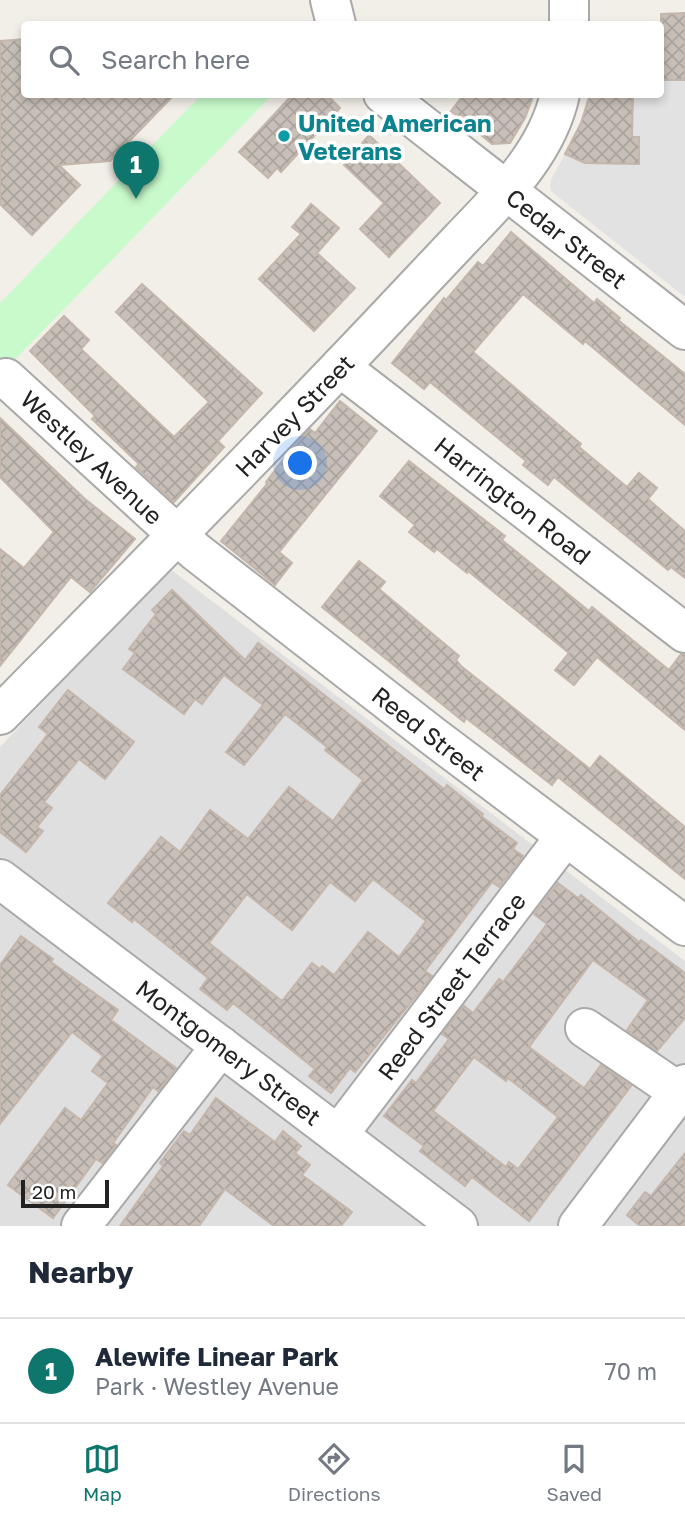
<!DOCTYPE html>
<html lang="en">
<head>
<meta charset="utf-8">
<style>
  :root { --surface:#fff; --page:#f2f2f3; --text:#1f2937; --muted:#747a83; --line:#e0e1e3; --accent:#0f766e }
  body { margin:0; font-family:"Golos Text",sans-serif; background:var(--page); color:var(--text) }
  .scale { position:absolute; left:21px; bottom:18px; width:88px; box-sizing:border-box; padding-left:7px; border:4px solid #222; border-top:0; font-size:19px; line-height:24px; white-space:nowrap; color:#222; -webkit-text-stroke:5px #fff; paint-order:stroke }
  .you { position:absolute; left:301px; top:464px; width:24px; height:24px; margin:-18px; border:5px solid #fff; border-radius:50%; background:#1a73e8; box-shadow:0 0 0 10px #1a73e833 }
  .badge { display:grid; place-items:center; width:46px; height:46px; border-radius:50%; background:var(--accent); color:#fff; font-size:23px; font-weight:700 }
  .pin { position:absolute; translate:-50% -58px; filter:drop-shadow(0 2px 4px #0008) }
  .pin::after { content:''; position:absolute; top:37px; width:24px; height:21px; background:inherit; clip-path:polygon(0 0,100% 0,50% 100%) }
  .list { margin:0; padding:0; list-style:none }
  h2 { display:flex; justify-content:space-between; align-items:center; height:91px; margin:0; padding:0 28px; font-size:30px }
  h2 small { font-size:23px; font-weight:400; color:var(--muted) }
  .list li { display:grid; grid-template-columns:46px 1fr auto; gap:21px; align-items:center; box-sizing:border-box; height:105px; padding:0 28px; border-top:2px solid var(--line) }
  .list b { display:block; font-size:26px; white-space:nowrap }
  .list p { margin:0; font-size:23px; white-space:nowrap; color:var(--muted) }
  .list em { font-size:23px; font-style:normal; color:var(--muted) }
  .icon { flex:none; width:38px; height:38px; fill:none; stroke:currentColor; stroke-width:2; stroke-linecap:round; stroke-linejoin:round }
  .map { position:relative; flex:none; width:685px; height:1226px; overflow:hidden }
  .search { position:absolute; background:var(--surface); box-shadow:0 4px 10px #0003; left:21px; right:21px; top:21px; height:77px; display:flex; align-items:center; gap:18px; box-sizing:border-box; padding:0 24px; border-radius:7px; color:var(--muted); font-size:26px }
  .sheet { height:196px; background:var(--surface) }
  nav { display:flex; justify-content:space-around; align-items:center; box-sizing:border-box; height:98px; border-top:2px solid var(--line); background:var(--surface); font-size:19px; color:var(--muted) }
  nav a { display:grid; justify-items:center; gap:4px }
  nav .on { color:var(--accent) }
  .map>svg:first-child { display:block }
  .residential { fill:#e0dfdf }
  .park { fill:#c8facc }
  .parking { fill:#e2e2e2 }
  .building { fill:url(#building-cross-hatch); stroke:#c4b6ab; stroke-width:2; fill-rule:evenodd }
  .lines { fill:none; stroke-linecap:round; stroke-linejoin:round }
  .minor-casing { stroke:#a9a9a9; stroke-width:42 }
  .minor { stroke:#fff; stroke-width:38 }
  .culture-dot { fill:#0f9aa8; stroke:#fff; stroke-width:2.5 }
  .labels { text-anchor:middle; dominant-baseline:central; stroke-width:7; stroke-linejoin:round; paint-order:stroke }
  .culture-label { font-size:24px; font-weight:bold; fill:#0d838f; stroke:#fff; text-anchor:start }
  .street-label { font-size:24px; fill:#222; stroke:#fff }
</style>
</head>
<body>
<div class="map">
<svg width="685" height="1226" viewBox="0 0 685 1226">
  <defs>
    <pattern id="building-cross-hatch" width="8" height="8" patternUnits="userSpaceOnUse" patternTransform="scale(1.75)"><rect width="8" height="8" fill="#c7bfb8"/><path d="M0 0l8 8M0 8l8-8" fill="none" stroke="#aba49e"/></pattern>
  </defs>
  <rect width="100%" height="100%" fill="#f2efe9"/>
  <path class="residential" d="M 170,569 L 685,961 L 685,1226 L 0,1226 L 0,747 Z"/>
  <path class="park" d="M 201,95 L 272,95 L 0,375 L 0,303 Z"/>
  <path class="parking" d="M 661,80 L 685,80 L 685,297 L 557,196 L 551,191 L 550,186 L 551,180 L 565,154 L 586,163 L 638,164 L 639,137 L 632,137 L 633,95 L 660,94 Z"/>
  <g class="building">
    <path d="M 685,13 L 685,80 L 661,80 L 661,14 Z"/>
    <path d="M 24,39 L 24,94 L 175,94 L 110,161 L 59,165 L 80,185 L 32,235 L 0,204 L 0,41 Z"/>
    <path d="M 293,94 L 326,94 L 340,108 L 281,172 L 277,168 L 268,178 L 239,152 Z"/>
    <path d="M 464,94 L 534,94 L 525,118 L 510,143 L 492,144 L 451,111 Z"/>
    <path d="M 590,94 L 633,94 L 632,137 L 639,137 L 639,164 L 585,163 L 565,154 L 581,123 Z"/>
    <path d="M 369,135 L 440,203 L 389,257 L 360,229 L 384,203 L 344,165 Z"/>
    <path d="M 311,204 L 339,228 L 317,253 L 355,288 L 314,331 L 259,279 L 301,234 L 292,227 Z"/>
    <path d="M 511,232 L 594,303 L 597,299 L 620,318 L 618,320 L 685,374 L 685,425 L 585,341 L 583,344 L 523,294 L 473,352 L 581,444 L 579,447 L 627,487 L 639,473 L 657,488 L 648,499 L 685,531 L 685,578 L 671,567 L 668,570 L 554,477 L 548,485 L 523,465 L 526,461 L 430,382 L 424,389 L 392,363 L 444,298 L 446,300 L 478,262 L 483,266 Z"/>
    <path d="M 142,284 L 262,393 L 218,441 L 224,447 L 174,502 L 136,467 L 139,464 L 92,419 L 95,416 L 30,351 L 64,316 L 89,340 L 81,349 L 174,437 L 209,402 L 116,312 Z"/>
    <path d="M 340,401 L 377,431 L 279,552 L 292,563 L 275,585 L 221,541 L 267,484 L 266,482 L 288,453 L 310,429 L 315,433 Z"/>
    <path d="M 0,418 L 85,499 L 135,539 L 90,592 L 71,577 L 0,666 L 0,549 L 24,568 L 54,532 L 0,477 Z"/>
    <path d="M 409,461 L 505,536 L 502,540 L 589,611 L 592,607 L 669,670 L 681,654 L 685,654 L 685,730 L 597,657 L 574,685 L 555,670 L 569,653 L 468,571 L 467,573 L 437,549 L 434,552 L 409,532 L 415,525 L 380,496 Z"/>
    <path d="M 359,561 L 385,582 L 379,589 L 459,656 L 456,660 L 461,666 L 590,769 L 600,756 L 685,827 L 685,879 L 558,777 L 552,785 L 466,718 L 464,722 L 322,607 Z"/>
    <path d="M 172,590 L 245,660 L 258,643 L 444,789 L 447,785 L 483,814 L 481,816 L 517,843 L 513,849 L 523,856 L 499,887 L 492,882 L 425,971 L 432,976 L 355,1072 L 350,1068 L 331,1093 L 309,1076 L 315,1069 L 233,1003 L 227,1010 L 200,989 L 208,978 L 134,919 L 132,922 L 108,903 L 161,837 L 180,852 L 210,810 L 248,839 L 289,787 L 333,821 L 363,780 L 325,750 L 327,747 L 285,714 L 244,765 L 226,752 L 263,705 L 224,675 L 202,704 L 195,699 L 184,714 L 123,669 L 135,653 L 129,649 L 156,614 L 152,610 ZM 373,879 L 426,921 L 399,957 L 368,932 L 334,975 L 322,966 L 320,969 L 312,963 L 282,1001 L 209,943 L 247,894 L 292,930 L 330,882 L 355,901 Z"/>
    <path d="M 68,690 L 134,742 L 105,779 L 79,759 L 44,802 L 52,808 L 37,827 L 43,831 L 26,852 L 0,832 L 0,795 L 48,734 L 39,727 Z"/>
    <path d="M 558,883 L 578,898 L 581,895 L 639,942 L 641,940 L 685,973 L 685,1018 L 657,1051 L 627,1030 L 648,1000 L 593,960 L 529,1047 L 584,1088 L 601,1065 L 631,1086 L 529,1221 L 472,1177 L 465,1186 L 420,1151 L 424,1146 L 384,1116 L 412,1080 L 416,1083 L 449,1039 L 442,1034 L 464,1006 L 473,1013 L 499,979 L 503,982 L 547,924 L 534,914 ZM 474,1057 L 506,1081 L 508,1078 L 558,1117 L 518,1169 L 509,1162 L 506,1167 L 433,1111 Z"/>
    <path d="M 21,936 L 53,959 L 51,962 L 118,1010 L 111,1020 L 176,1068 L 158,1091 L 153,1087 L 113,1143 L 116,1145 L 102,1163 L 96,1159 L 53,1218 L 8,1185 L 65,1108 L 81,1120 L 108,1083 L 92,1071 L 103,1056 L 72,1032 L 0,1124 L 0,965 Z"/>
    <path d="M 216,1098 L 275,1142 L 283,1131 L 301,1146 L 295,1153 L 310,1165 L 302,1175 L 352,1212 L 341,1226 L 274,1226 L 225,1189 L 199,1226 L 120,1226 L 163,1166 L 160,1163 L 184,1131 L 190,1135 Z"/>
    <path d="M 685,1153 L 685,1226 L 640,1226 L 627,1215 L 645,1192 L 651,1196 Z"/>
  </g>
  <g class="lines">
    <g class="minor-casing">
      <g id="minor">
        <path d="M 330,0 L 336,24"/>
        <path d="M 569,24 L 569,0"/>
        <path d="M 383,94 L 685,330"/>
        <path d="M 340,367 L 685,633"/>
        <path d="M 6,378 L 195,551 L 434,737 L 685,926"/>
        <path d="M 0,715 C 126,587 253,459 376,329 C 404,299 432,270 460,240 C 500,198 547,154 560,94"/>
        <path d="M 0,879 L 458,1226"/>
        <path d="M 585,1028 L 679,1092"/>
        <path d="M 338,1135 L 565,837"/>
        <path d="M 81,1226 L 221,1046"/>
        <path d="M 578,1226 L 685,1084"/>
      </g>
    </g>
    <use href="#minor" class="minor"/>
  </g>
  <circle class="culture-dot" cx="284" cy="136" r="7"/>
  <g class="labels">
    <g class="culture-label">
      <text x="298" y="122">United American<tspan x="298" dy="28">Veterans</tspan></text>
    </g>
    <g class="street-label">
      <text transform="translate(567 238) rotate(38)">Cedar Street</text>
      <text transform="translate(294 415) rotate(-46)">Harvey Street</text>
      <text transform="translate(92 457) rotate(43)">Westley Avenue</text>
      <text transform="translate(513 500) rotate(38)">Harrington Road</text>
      <text transform="translate(429 733) rotate(38)">Reed Street</text>
      <text transform="translate(451 986) rotate(-53)">Reed Street Terrace</text>
      <text transform="translate(229 1052) rotate(37)">Montgomery Street</text>
    </g>
  </g>
</svg>
<div class="scale">20 m</div>
<div class="you"></div>
<div class="pin badge" style="left:136px;top:199px">1</div>
<div class="search"><svg class="icon" aria-label="search" viewBox="0 0 24 24"><circle cx="10" cy="10" r="6"/><path d="M15 15l6 6"/></svg>Search here</div>
</div>
<section class="sheet">
<h2>Nearby<small></small></h2>
<ul class="list">
<li><span class="badge">1</span><div><b>Alewife Linear Park</b><p>Park · Westley Avenue</p></div><em>70 m</em></li>
</ul>
</section>
<nav>
<a class="on"><svg class="icon" aria-label="map" viewBox="0 0 24 24"><path d="M3 6l6-2 6 2 6-2v14l-6 2-6-2-6 2zM9 4v14M15 6v14"/></svg>Map</a>
<a><svg class="icon" aria-label="directions" viewBox="0 0 24 24"><path d="M12 3l9 9-9 9-9-9zM9 14v-3h6M13 9l2 2-2 2"/></svg>Directions</a>
<a><svg class="icon" aria-label="saved" viewBox="0 0 24 24"><path d="M7 4h10v16l-5-4-5 4z"/></svg>Saved</a>
</nav>
</body>
</html>
